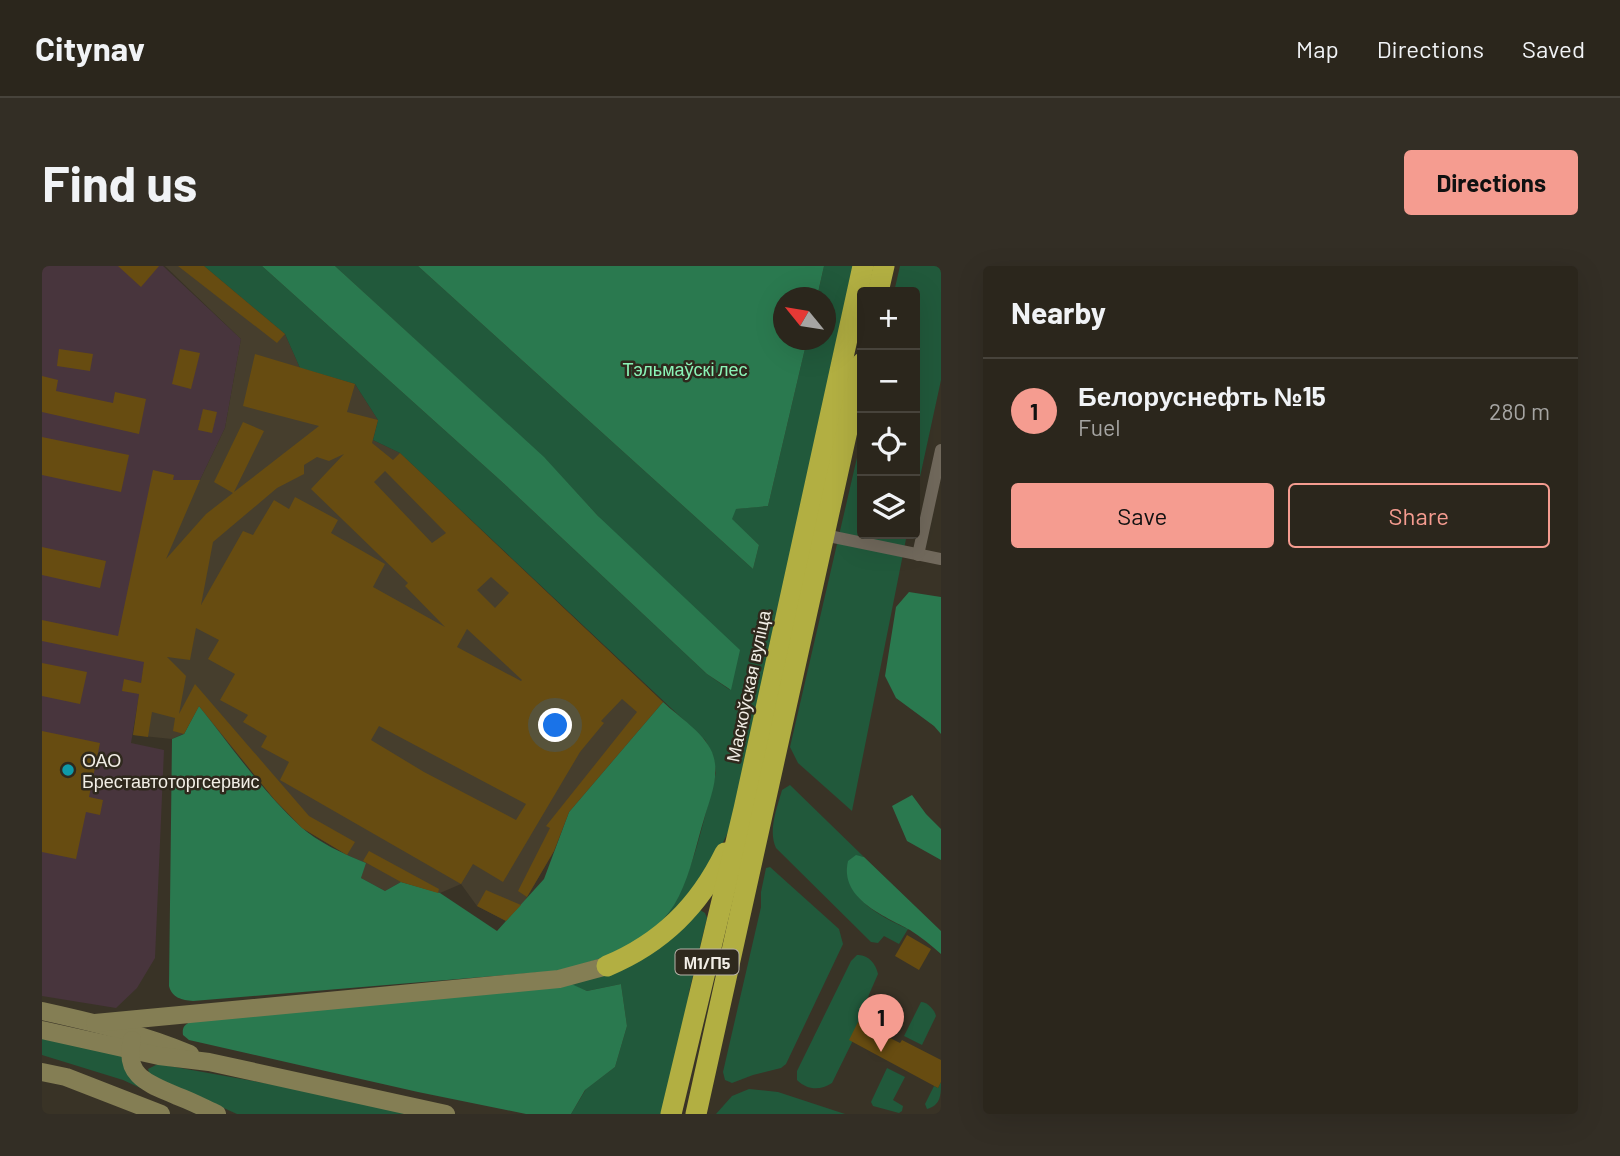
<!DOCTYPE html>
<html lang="en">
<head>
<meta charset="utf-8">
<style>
  :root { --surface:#2b261c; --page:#332e25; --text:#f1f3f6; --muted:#a6a5a3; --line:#47433b; --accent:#f59c90 }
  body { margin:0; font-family:Barlow,sans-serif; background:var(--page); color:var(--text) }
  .controls { position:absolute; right:21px; top:21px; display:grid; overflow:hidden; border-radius:7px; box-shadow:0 7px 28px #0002 }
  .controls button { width:63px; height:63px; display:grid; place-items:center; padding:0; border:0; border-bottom:2px solid var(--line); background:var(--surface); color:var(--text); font:35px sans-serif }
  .compass { position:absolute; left:731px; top:21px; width:63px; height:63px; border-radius:50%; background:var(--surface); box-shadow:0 7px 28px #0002; rotate:300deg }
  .you { position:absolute; left:514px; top:460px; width:24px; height:24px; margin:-18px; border:5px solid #fff; border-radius:50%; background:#1a73e8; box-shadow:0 0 0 10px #1a73e833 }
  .badge { display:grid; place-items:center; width:46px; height:46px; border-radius:50%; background:var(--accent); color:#111; font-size:23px; font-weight:700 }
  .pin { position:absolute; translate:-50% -58px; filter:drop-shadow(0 2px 4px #0008) }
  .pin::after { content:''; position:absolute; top:37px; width:24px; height:21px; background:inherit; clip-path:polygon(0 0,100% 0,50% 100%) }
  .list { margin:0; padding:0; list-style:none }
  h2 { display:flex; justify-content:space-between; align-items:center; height:91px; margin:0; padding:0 28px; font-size:30px }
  h2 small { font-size:23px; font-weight:400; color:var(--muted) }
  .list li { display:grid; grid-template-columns:46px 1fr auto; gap:21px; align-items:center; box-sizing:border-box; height:105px; padding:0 28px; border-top:2px solid var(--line) }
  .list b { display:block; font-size:26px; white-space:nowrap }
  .list p { margin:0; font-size:23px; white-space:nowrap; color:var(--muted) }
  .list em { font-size:23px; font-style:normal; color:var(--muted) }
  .actions { display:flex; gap:14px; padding:21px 28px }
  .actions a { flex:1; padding:16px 0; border:2px solid var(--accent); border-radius:7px; text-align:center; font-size:24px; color:var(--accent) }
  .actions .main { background:var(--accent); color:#111 }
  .icon { flex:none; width:38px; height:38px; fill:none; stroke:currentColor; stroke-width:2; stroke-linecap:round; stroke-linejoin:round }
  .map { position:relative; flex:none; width:899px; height:848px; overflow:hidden; border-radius:7px }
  header { display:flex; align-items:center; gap:42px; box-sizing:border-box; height:98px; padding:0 35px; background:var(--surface); border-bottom:2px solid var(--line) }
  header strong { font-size:33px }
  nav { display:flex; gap:38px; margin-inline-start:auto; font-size:24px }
  .intro { display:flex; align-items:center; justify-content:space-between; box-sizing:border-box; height:168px; padding:0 42px }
  h1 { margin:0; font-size:49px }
  .button { padding:18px 32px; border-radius:7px; background:var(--accent); color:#111; font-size:24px; font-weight:700 }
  main { display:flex; gap:42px; padding:0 42px }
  aside { flex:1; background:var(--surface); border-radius:7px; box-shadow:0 7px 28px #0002 }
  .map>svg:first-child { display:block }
  .commercial { fill:#48353d }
  .industrial { fill:#463e2d }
  .green { fill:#21593b }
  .forest { fill:#2a794f }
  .building { fill:#674c11; fill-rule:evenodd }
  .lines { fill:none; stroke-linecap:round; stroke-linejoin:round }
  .street { stroke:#71695c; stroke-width:12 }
  .secondary { stroke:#847e54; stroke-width:18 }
  .highway { stroke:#b2af42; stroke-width:21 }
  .culture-dot { fill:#0f9aa8; stroke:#2f291d; stroke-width:2.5 }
  .labels { text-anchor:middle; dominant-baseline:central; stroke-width:5; stroke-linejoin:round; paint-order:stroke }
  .shield { fill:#2f291d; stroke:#b8b3aa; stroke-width:2 }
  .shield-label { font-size:16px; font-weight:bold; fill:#f2eee6 }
  .park-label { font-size:18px; fill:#8bf4b7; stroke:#2f291d }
  .street-label { font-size:18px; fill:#f2eee6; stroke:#2f291d }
  .poi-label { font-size:18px; fill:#f2eee6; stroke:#2f291d; text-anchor:start }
</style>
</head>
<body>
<header>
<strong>Citynav</strong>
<nav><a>Map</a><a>Directions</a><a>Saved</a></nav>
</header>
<div class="intro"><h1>Find us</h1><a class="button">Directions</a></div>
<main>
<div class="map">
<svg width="899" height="848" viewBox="0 0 899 848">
  <rect width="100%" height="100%" fill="#393326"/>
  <path class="commercial" d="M 0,0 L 121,0 L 199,73 L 183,162 L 158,214 L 140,214 L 102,400 L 89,477 L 122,484 L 113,692 L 95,722 L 74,742 L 0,730 Z"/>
  <path class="industrial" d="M 123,0 L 162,0 L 243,68 L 258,102 L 313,118 L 336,154 L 331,174 L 358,187 L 621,436 L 527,546 L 512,585 L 481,638 L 464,655 L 435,640 L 419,618 L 398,627 L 359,616 L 343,625 L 319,612 L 323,597 L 305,589 L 260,562 L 232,533 L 157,441 L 141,468 L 130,473 L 91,469 L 102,400 L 139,214 L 158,214 L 183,162 L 199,73 Z"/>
  <g class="green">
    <path d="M 162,0 L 220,0 L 458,214 L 665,408 L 688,424 L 556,250 L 501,191 L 293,0 L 376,0 L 711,303 L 717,279 L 689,253 L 693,243 L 726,240 L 765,74 L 783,74 L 783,32 L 775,31 L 782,0 L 815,0 L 690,558 L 665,609 L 616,662 C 651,616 659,562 674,507 L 671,489 L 663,474 L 358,187 L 331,174 L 336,154 L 313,118 L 258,102 L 243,68 Z"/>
    <path d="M 858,0 L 899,0 L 899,114 L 873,234 L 873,26 L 852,26 Z"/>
    <path d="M 820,170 L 820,268 L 865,268 L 810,545 L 756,497 L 748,481 Z"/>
    <path d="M 748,519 L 822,591 L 818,590 L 805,601 C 805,634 840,651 866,663 L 857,678 L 842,670 L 836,677 L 829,676 L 734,582 C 726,564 735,542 740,524 Z"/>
    <path d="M 728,601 L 797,663 L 801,678 L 744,798 L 739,802 L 711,809 L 690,817 L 683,814 L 681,806 L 719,641 L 719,626 L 724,602 Z"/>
    <path d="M 658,644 L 663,647 L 665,652 L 647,726 L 642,767 L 622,848 L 529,848 L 544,823 L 573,801 L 585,760 L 579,718 L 545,725 L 526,718 Z"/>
    <path d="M 815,689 C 826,688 834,698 836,708 L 822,740 L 821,754 L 790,817 C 778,825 765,824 755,814 L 755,805 L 809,695 Z"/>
    <path d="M 879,736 C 885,736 893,744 894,750 L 880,779 L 862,770 Z"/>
    <path d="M 0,764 L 75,781 L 155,848 L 81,814 L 0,789 Z"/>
    <path d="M 116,798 L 351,840 L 386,848 L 195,848 L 108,809 L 106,803 Z"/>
    <path d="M 845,802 L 863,811 L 851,834 L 861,840 L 860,845 L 857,847 L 831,840 L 829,836 Z"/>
    <path d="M 899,816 C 899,829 899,839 885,843 L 883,838 L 892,820 L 896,822 Z"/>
    <path d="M 707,823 L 736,826 L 803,848 L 674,848 L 690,830 Z"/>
  </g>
  <g class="forest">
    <path d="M 220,0 L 293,0 L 502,191 L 556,250 L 698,384 L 689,424 L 665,408 L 458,214 Z"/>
    <path d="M 376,0 L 782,0 L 775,31 L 741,32 L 741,74 L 765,74 L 726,240 L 694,243 L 690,253 L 717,279 L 711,303 Z"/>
    <path d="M 867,326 L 899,331 L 899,468 L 892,460 L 854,432 L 843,410 L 854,341 Z"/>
    <path d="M 621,436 C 637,451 661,466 670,486 C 679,508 668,532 662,553 C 654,579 649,606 637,630 C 614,677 561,694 514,705 L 151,735 C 140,734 130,732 127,720 L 130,473 L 142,468 L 157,440 C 189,480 220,525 258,560 C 275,576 302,588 324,597 L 319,612 L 343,625 L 359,616 L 398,627 L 455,665 L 502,613 L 527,546 Z"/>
    <path d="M 870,529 L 884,548 L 899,563 L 899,594 L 865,575 L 850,540 Z"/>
    <path d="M 814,589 L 822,591 L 899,665 L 899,688 C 889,679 879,671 868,664 C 843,650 797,633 806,595 Z"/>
    <path d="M 527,717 L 545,725 L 579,718 L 585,760 L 573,801 L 543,824 L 529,848 L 484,848 L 376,826 L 147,774 L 141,769 C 140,762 142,759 148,756 Z"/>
  </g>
  <g class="building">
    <path d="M 76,0 L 117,0 L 99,21 Z"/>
    <path d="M 136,0 L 162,0 L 243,68 L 235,77 Z"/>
    <path d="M 17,83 L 51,88 L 48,105 L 15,100 Z"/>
    <path d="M 138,83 L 158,87 L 149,123 L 130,118 Z"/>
    <path d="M 213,88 L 313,118 L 305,146 L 336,154 L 330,177 L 351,194 L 358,187 L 621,436 L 527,546 L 512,585 L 485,631 L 476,625 L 508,562 L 504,560 L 595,446 L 580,433 L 559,455 L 562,457 L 538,486 L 461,616 L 431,598 L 419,618 L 238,514 L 247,496 L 219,481 L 225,470 L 201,456 L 206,449 L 178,434 L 193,408 L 166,393 L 177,374 L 154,362 L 148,394 L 125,391 L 144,410 L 137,448 L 153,418 L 267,550 L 313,576 L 305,589 L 260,562 L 232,533 L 157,440 L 142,468 L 131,465 L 133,452 L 110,446 L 106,471 L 91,469 L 97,428 L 80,425 L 82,413 L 99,417 L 102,396 L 0,375 L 0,354 L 76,370 L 111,204 L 132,209 L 131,214 L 158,214 L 124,293 L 164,248 L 191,227 L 172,216 L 201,156 L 222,165 L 192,226 L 277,160 L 201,140 ZM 302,188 L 269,223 L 366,317 L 363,320 L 403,361 L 331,321 L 343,298 L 289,267 L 296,254 L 253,231 L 247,243 L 232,234 L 211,269 L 201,265 L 159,339 L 171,276 L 235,222 L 262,208 L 262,199 L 275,191 L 287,195 ZM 343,205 L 404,267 L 390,277 L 332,216 ZM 449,311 L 467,327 L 453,342 L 435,324 ZM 425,363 L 480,414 L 479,415 L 415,381 ZM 337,460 L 484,538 L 474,554 L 382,506 L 329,474 Z"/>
    <path d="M 0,110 L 16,114 L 14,125 L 71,137 L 73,126 L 104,133 L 97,168 L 0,146 Z"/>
    <path d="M 161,143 L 175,146 L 170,167 L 156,164 Z"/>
    <path d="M 0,171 L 87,189 L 79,226 L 0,209 Z"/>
    <path d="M 0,281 L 64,295 L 58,322 L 0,309 Z"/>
    <path d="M 0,397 L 45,406 L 38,438 L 0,430 Z"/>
    <path d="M 0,465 L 58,477 L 47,531 L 61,534 L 58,549 L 44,546 L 34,593 L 0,586 Z"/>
    <path d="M 327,585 L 397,623 L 396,627 L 359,616 L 321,595 Z"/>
    <path d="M 444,624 L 453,628 L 479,639 L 464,655 L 435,640 Z"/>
    <path d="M 865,669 L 889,683 L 877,704 L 853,690 Z"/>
    <path d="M 816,756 L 858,777 L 860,774 L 899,794 L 899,816 L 896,822 L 807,774 Z"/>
  </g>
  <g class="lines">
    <g class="street">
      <path d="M 782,269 L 899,293"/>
      <path d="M 876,289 L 899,184"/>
    </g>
    <g class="secondary">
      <path d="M 0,745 C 50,756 100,768 148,788"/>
      <path d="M 53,757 L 517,713 L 565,700"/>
      <path d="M 0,764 L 117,790 L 167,796 L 404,848"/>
      <path d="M 90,774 C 81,811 108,818 135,830 C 149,835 162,842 175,848"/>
      <path d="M 0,806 L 24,811 L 119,848"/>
    </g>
    <g class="highway">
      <path d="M 836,26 L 842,0"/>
      <path d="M 565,700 C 620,677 657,640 683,587"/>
      <path d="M 629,848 L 702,543 L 821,0"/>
      <path d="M 654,848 L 820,97"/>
    </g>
  </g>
  <circle class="culture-dot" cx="26" cy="504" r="7"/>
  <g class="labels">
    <rect class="shield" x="633.5" y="683.5" width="63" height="25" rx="5"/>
    <g class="shield-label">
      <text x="665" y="696">М1/П5</text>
    </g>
    <g class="park-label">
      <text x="643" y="103">Тэльмаўскі лес</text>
    </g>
    <g class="street-label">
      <text transform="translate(706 420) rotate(-78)">Маскоўская вуліца</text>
    </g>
    <g class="poi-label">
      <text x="40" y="494">ОАО<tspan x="40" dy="21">Бреставтоторгсервис</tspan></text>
    </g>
  </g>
</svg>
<div class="controls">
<button>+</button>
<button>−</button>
<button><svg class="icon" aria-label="locate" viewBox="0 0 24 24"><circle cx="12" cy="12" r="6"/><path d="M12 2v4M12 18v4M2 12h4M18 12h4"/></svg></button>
<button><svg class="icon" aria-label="layers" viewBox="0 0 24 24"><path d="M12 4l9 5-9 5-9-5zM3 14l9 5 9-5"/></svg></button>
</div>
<svg class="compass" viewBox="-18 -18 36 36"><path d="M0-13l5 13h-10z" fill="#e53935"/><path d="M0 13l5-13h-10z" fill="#a6a5a3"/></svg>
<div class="you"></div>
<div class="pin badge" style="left:839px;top:786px">1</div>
</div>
<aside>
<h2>Nearby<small></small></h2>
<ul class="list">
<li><span class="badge">1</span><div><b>Белоруснефть №15</b><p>Fuel</p></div><em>280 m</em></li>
</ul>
<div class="actions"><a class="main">Save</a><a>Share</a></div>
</aside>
</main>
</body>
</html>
